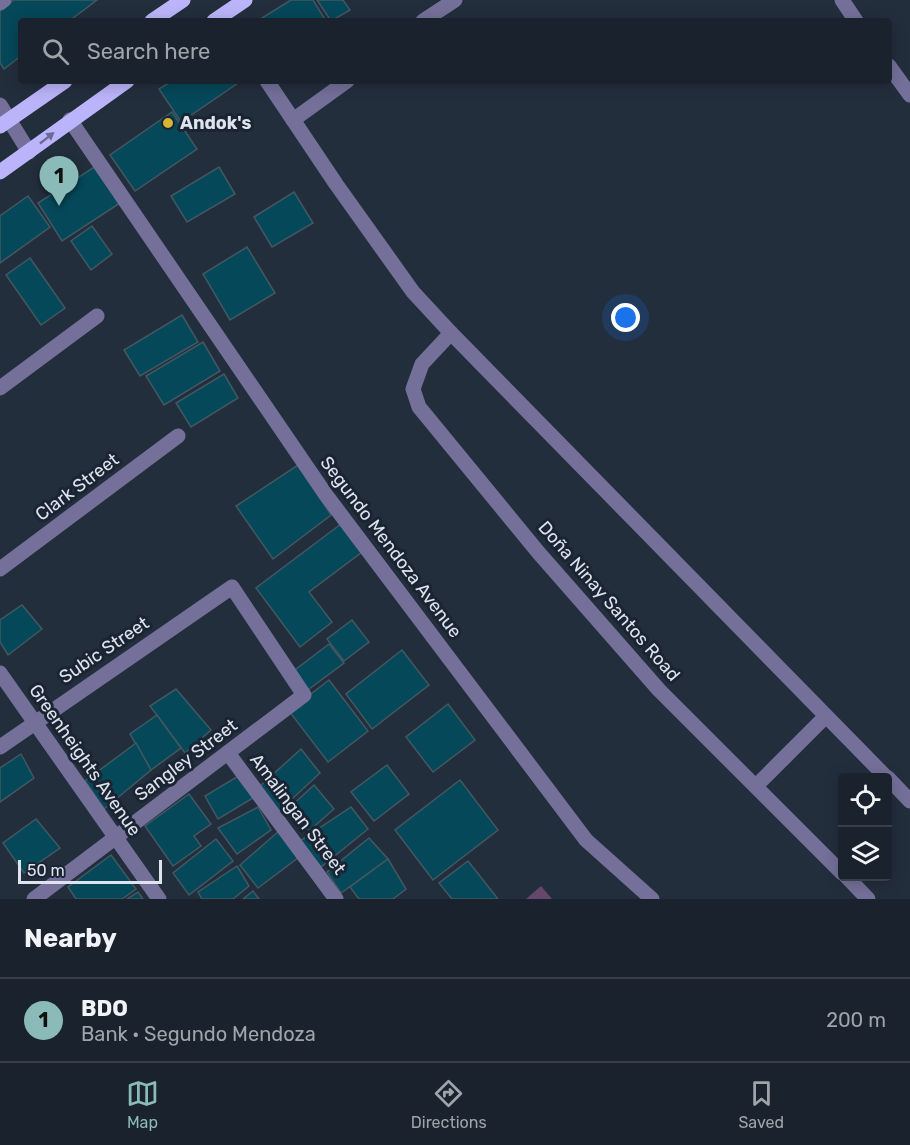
<!DOCTYPE html>
<html lang="en">
<head>
<meta charset="utf-8">
<style>
  :root { --surface:#1a222e; --page:#232a36; --text:#f1f3f6; --muted:#9fa4aa; --line:#383f4a; --accent:#8bbbb9 }
  body { margin:0; font-family:Rubik,sans-serif; background:var(--page); color:var(--text) }
  .controls { position:absolute; right:18px; bottom:18px; display:grid; overflow:hidden; border-radius:6px; box-shadow:0 3px 15px #0003 }
  .controls button { width:54px; height:54px; display:grid; place-items:center; padding:0; border:0; border-bottom:2px solid var(--line); background:var(--surface); color:var(--text); font:30px sans-serif }
  .scale { position:absolute; left:18px; bottom:15px; width:144px; box-sizing:border-box; padding-left:6px; border:3px solid #dde4ee; border-top:0; font-size:16px; line-height:21px; white-space:nowrap; color:#dde4ee; -webkit-text-stroke:4px #1a2432; paint-order:stroke }
  .you { position:absolute; left:626px; top:318px; width:21px; height:21px; margin:-15px; border:4px solid #fff; border-radius:50%; background:#1a73e8; box-shadow:0 0 0 9px #1a73e833 }
  .badge { display:grid; place-items:center; width:39px; height:39px; border-radius:50%; background:var(--accent); color:#111; font-size:20px; font-weight:700 }
  .pin { position:absolute; translate:-50% -50px; filter:drop-shadow(0 2px 3px #0008) }
  .pin::after { content:''; position:absolute; top:32px; width:21px; height:18px; background:inherit; clip-path:polygon(0 0,100% 0,50% 100%) }
  .list { margin:0; padding:0; list-style:none }
  h2 { display:flex; justify-content:space-between; align-items:center; height:78px; margin:0; padding:0 24px; font-size:26px }
  h2 small { font-size:20px; font-weight:400; color:var(--muted) }
  .list li { display:grid; grid-template-columns:39px 1fr auto; gap:18px; align-items:center; box-sizing:border-box; height:84px; padding:0 24px; border-top:2px solid var(--line) }
  .list b { display:block; font-size:22px; white-space:nowrap }
  .list p { margin:0; font-size:20px; white-space:nowrap; color:var(--muted) }
  .list em { font-size:20px; font-style:normal; color:var(--muted) }
  .icon { flex:none; width:33px; height:33px; fill:none; stroke:currentColor; stroke-width:2; stroke-linecap:round; stroke-linejoin:round }
  .map { position:relative; flex:none; width:910px; height:899px; overflow:hidden }
  .search { position:absolute; background:var(--surface); box-shadow:0 3px 15px #0003; left:18px; right:18px; top:18px; height:66px; display:flex; align-items:center; gap:15px; box-sizing:border-box; padding:0 21px; border-radius:6px; color:var(--muted); font-size:22px }
  .sheet { height:162px; background:var(--surface) }
  nav { display:flex; justify-content:space-around; align-items:center; box-sizing:border-box; height:84px; border-top:2px solid var(--line); background:var(--surface); font-size:16px; color:var(--muted) }
  nav a { display:grid; justify-items:center; gap:3px }
  nav .on { color:var(--accent) }
  .map>svg:first-child { display:block }
  .green { fill:#65466c }
  .building { fill:#05485a; stroke:#425861; stroke-width:1.5 }
  .lines { fill:none; stroke-linecap:round; stroke-linejoin:round }
  .minor { stroke:#74709a; stroke-width:15 }
  .major { stroke:#bbb4fa; stroke-width:15 }
  .oneway { fill:#6a6c96 }
  .poi-dot { fill:#d6b534; stroke:#1a2432; stroke-width:2 }
  .labels { text-anchor:middle; dominant-baseline:central; stroke-width:6; stroke-linejoin:round; paint-order:stroke }
  .poi-label { font-size:18px; font-weight:bold; fill:#dde4ee; stroke:#1a2432; text-anchor:start }
  .street-label { font-size:18px; fill:#dde4ee; stroke:#1a2432 }
</style>
</head>
<body>
<div class="map">
<svg width="910" height="899" viewBox="0 0 910 899">
  <rect width="100%" height="100%" fill="#232e3d"/>
  <path class="green" d="M 541,886 L 552,899 L 526,899 Z"/>
  <g class="building">
    <path d="M 14,0 L 97,0 L 69,21 L 21,21 L 21,56 L 4,69 L 0,63 L 0,11 Z"/>
    <path d="M 291,0 L 313,0 L 326,21 L 257,21 Z"/>
    <path d="M 317,0 L 343,0 L 350,10 L 331,21 Z"/>
    <path d="M 172,81 L 241,81 L 181,122 L 159,89 Z"/>
    <path d="M 172,112 L 197,149 L 135,191 L 110,155 Z"/>
    <path d="M 96,166 L 120,203 L 62,241 L 38,203 Z"/>
    <path d="M 219,167 L 235,194 L 187,222 L 171,196 Z"/>
    <path d="M 294,192 L 313,223 L 272,247 L 254,217 Z"/>
    <path d="M 28,196 L 50,227 L 0,263 L 0,216 Z"/>
    <path d="M 92,226 L 112,254 L 91,270 L 71,241 Z"/>
    <path d="M 247,247 L 275,293 L 230,320 L 203,274 Z"/>
    <path d="M 30,258 L 65,308 L 41,325 L 6,275 Z"/>
    <path d="M 182,315 L 198,342 L 140,376 L 124,350 Z"/>
    <path d="M 203,342 L 220,371 L 164,405 L 146,376 Z"/>
    <path d="M 224,374 L 238,398 L 191,427 L 176,403 Z"/>
    <path d="M 298,465 L 331,515 L 273,559 L 236,506 Z"/>
    <path d="M 341,524 L 362,552 L 309,592 L 332,622 L 300,647 L 256,588 Z"/>
    <path d="M 22,605 L 42,629 L 8,655 L 0,642 L 0,620 Z"/>
    <path d="M 352,620 L 369,642 L 344,661 L 327,639 Z"/>
    <path d="M 329,644 L 344,663 L 305,692 L 291,673 Z"/>
    <path d="M 402,650 L 429,685 L 372,729 L 346,694 Z"/>
    <path d="M 329,680 L 368,731 L 328,762 L 289,711 Z"/>
    <path d="M 176,689 L 211,730 L 185,753 L 150,706 Z"/>
    <path d="M 448,704 L 475,740 L 433,772 L 406,737 Z"/>
    <path d="M 157,715 L 181,748 L 151,770 L 130,734 Z"/>
    <path d="M 136,743 L 151,770 L 104,809 L 85,781 Z"/>
    <path d="M 301,749 L 320,773 L 278,812 L 259,787 Z"/>
    <path d="M 21,754 L 34,778 L 0,802 L 0,768 Z"/>
    <path d="M 387,765 L 409,794 L 374,821 L 351,792 Z"/>
    <path d="M 240,775 L 253,798 L 218,819 L 205,796 Z"/>
    <path d="M 460,780 L 498,830 L 433,880 L 395,830 Z"/>
    <path d="M 314,785 L 334,809 L 309,831 L 289,808 Z"/>
    <path d="M 189,794 L 211,824 L 194,836 L 201,846 L 173,866 L 145,826 Z"/>
    <path d="M 258,807 L 271,830 L 237,854 L 218,828 Z"/>
    <path d="M 351,807 L 368,829 L 321,867 L 300,841 Z"/>
    <path d="M 36,819 L 60,848 L 24,873 L 3,843 Z"/>
    <path d="M 279,831 L 299,857 L 258,888 L 240,865 Z"/>
    <path d="M 369,838 L 388,859 L 341,893 L 327,872 Z"/>
    <path d="M 216,839 L 233,861 L 189,895 L 173,873 Z"/>
    <path d="M 111,855 L 136,889 L 122,899 L 76,899 L 68,887 Z"/>
    <path d="M 388,859 L 406,889 L 393,899 L 359,899 L 350,887 Z"/>
    <path d="M 468,861 L 498,899 L 452,899 L 439,883 Z"/>
    <path d="M 237,866 L 249,886 L 233,899 L 202,899 L 198,892 Z"/>
    <path d="M 253,891 L 259,899 L 243,899 Z"/>
    <path d="M 138,892 L 143,899 L 127,899 Z"/>
  </g>
  <g class="lines">
    <g class="minor">
      <path d="M 842,0 L 856,21"/>
      <path d="M 0,3 L 4,0"/>
      <path d="M 423,21 L 455,0"/>
      <path d="M 889,66 L 910,95"/>
      <path d="M 267,81 L 336,184 L 413,292 L 451,333 L 887,778"/>
      <path d="M 0,105 L 29,152"/>
      <path d="M 70,120 L 326,495 L 586,840 L 652,899"/>
      <path d="M 293,120 L 347,81"/>
      <path d="M 451,333 L 422,364 L 413,389 L 419,407 L 538,552 L 659,690 L 842,873"/>
      <path d="M 0,388 L 97,316"/>
      <path d="M 0,569 L 178,436"/>
      <path d="M 0,673 L 159,899"/>
      <path d="M 0,747 L 232,587 L 304,695 L 34,899"/>
      <path d="M 228,753 L 336,899"/>
      <path d="M 888,778 L 910,801"/>
      <path d="M 756,786 L 826,716"/>
      <path d="M 846,876 L 868,899"/>
    </g>
    <g class="major">
      <path d="M 152,21 L 183,0"/>
      <path d="M 214,21 L 245,0"/>
      <path d="M 0,126 L 65,81"/>
      <path d="M 0,172 L 127,81"/>
    </g>
  </g>
  <defs><path id="oneway-solid" d="M-6-.8H1V-3.2L6.5 0L1 3.2V.8H-6Z" transform="scale(1.5)"/></defs>
  <use class="oneway" href="#oneway-solid" transform="translate(47 138) rotate(-38)"/>
  <circle class="poi-dot" cx="168" cy="123" r="6"/>
  <g class="labels">
    <g class="poi-label">
      <text x="180" y="123">Andok's</text>
    </g>
    <g class="street-label">
      <text transform="translate(77 487) rotate(-37)">Clark Street</text>
      <text transform="translate(391 547) rotate(53)">Segundo Mendoza Avenue</text>
      <text transform="translate(609 601) rotate(49)">Doña Ninay Santos Road</text>
      <text transform="translate(104 650) rotate(-34)">Subic Street</text>
      <text transform="translate(85 760) rotate(55)">Greenheights Avenue</text>
      <text transform="translate(186 760) rotate(-37)">Sangley Street</text>
      <text transform="translate(298 814) rotate(53)">Amalingan Street</text>
    </g>
  </g>
</svg>
<div class="controls">
<button><svg class="icon" aria-label="locate" viewBox="0 0 24 24"><circle cx="12" cy="12" r="6"/><path d="M12 2v4M12 18v4M2 12h4M18 12h4"/></svg></button>
<button><svg class="icon" aria-label="layers" viewBox="0 0 24 24"><path d="M12 4l9 5-9 5-9-5zM3 14l9 5 9-5"/></svg></button>
</div>
<div class="scale">50 m</div>
<div class="you"></div>
<div class="pin badge" style="left:59px;top:206px">1</div>
<div class="search"><svg class="icon" aria-label="search" viewBox="0 0 24 24"><circle cx="10" cy="10" r="6"/><path d="M15 15l6 6"/></svg>Search here</div>
</div>
<section class="sheet">
<h2>Nearby<small></small></h2>
<ul class="list">
<li><span class="badge">1</span><div><b>BDO</b><p>Bank · Segundo Mendoza</p></div><em>200 m</em></li>
</ul>
</section>
<nav>
<a class="on"><svg class="icon" aria-label="map" viewBox="0 0 24 24"><path d="M3 6l6-2 6 2 6-2v14l-6 2-6-2-6 2zM9 4v14M15 6v14"/></svg>Map</a>
<a><svg class="icon" aria-label="directions" viewBox="0 0 24 24"><path d="M12 3l9 9-9 9-9-9zM9 14v-3h6M13 9l2 2-2 2"/></svg>Directions</a>
<a><svg class="icon" aria-label="saved" viewBox="0 0 24 24"><path d="M7 4h10v16l-5-4-5 4z"/></svg>Saved</a>
</nav>
</body>
</html>
